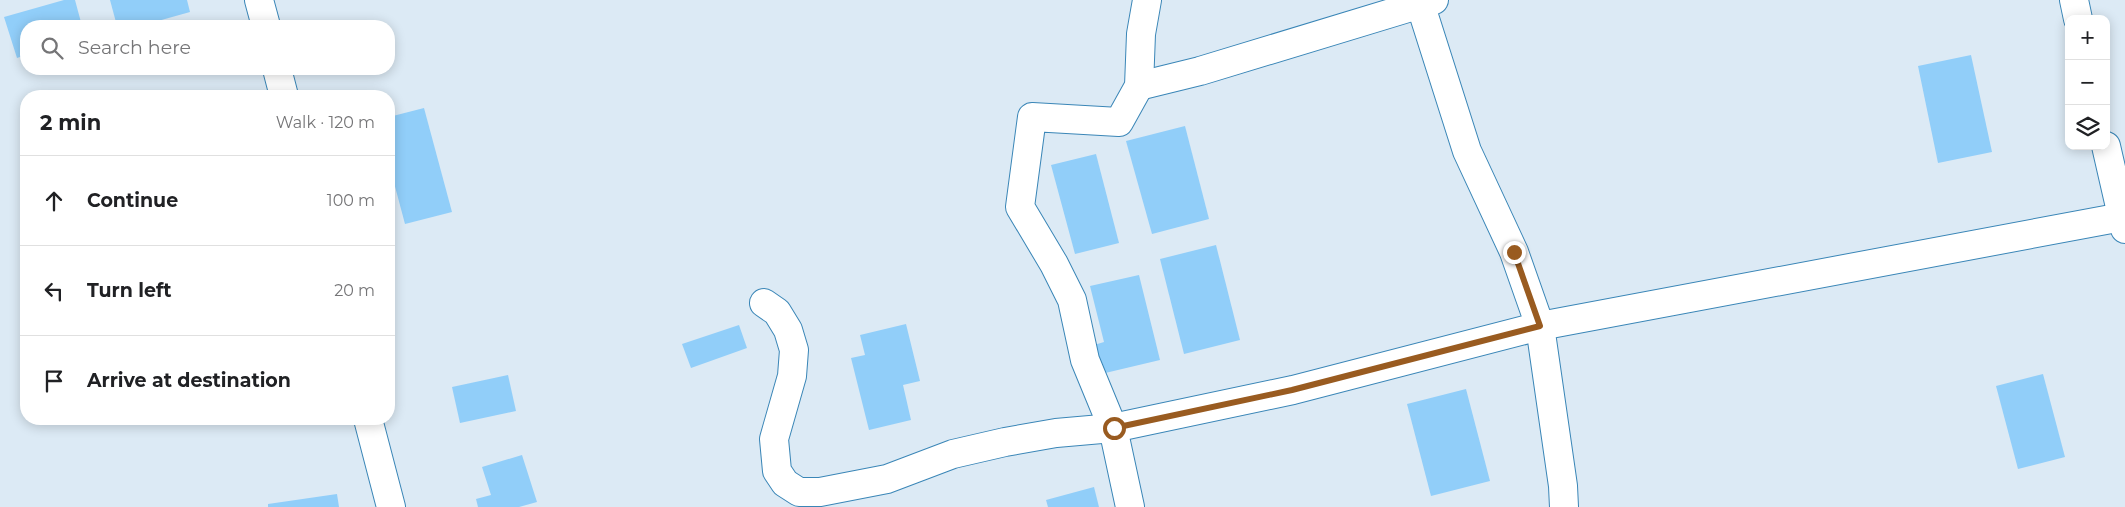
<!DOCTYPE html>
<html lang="en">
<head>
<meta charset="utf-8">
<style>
  :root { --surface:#fff; --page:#f6f6f6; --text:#202124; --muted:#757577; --line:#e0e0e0 }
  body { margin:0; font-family:Montserrat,sans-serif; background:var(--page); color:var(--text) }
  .controls { position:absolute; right:15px; top:15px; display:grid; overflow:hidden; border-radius:10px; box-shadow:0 2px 12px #0003 }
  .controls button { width:45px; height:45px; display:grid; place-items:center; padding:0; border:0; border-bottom:1px solid var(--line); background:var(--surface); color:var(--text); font:25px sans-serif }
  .stop { position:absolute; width:15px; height:15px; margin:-11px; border:4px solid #995b20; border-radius:50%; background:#fff }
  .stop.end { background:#995b20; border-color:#fff; box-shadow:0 1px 5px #0008 }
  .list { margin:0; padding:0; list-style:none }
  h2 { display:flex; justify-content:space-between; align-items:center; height:65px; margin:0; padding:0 20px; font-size:21px }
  h2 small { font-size:16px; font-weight:400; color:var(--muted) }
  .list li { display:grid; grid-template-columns:32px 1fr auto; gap:15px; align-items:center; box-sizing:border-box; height:90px; padding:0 20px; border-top:1px solid var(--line) }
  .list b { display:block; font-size:19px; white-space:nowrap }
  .list em { font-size:16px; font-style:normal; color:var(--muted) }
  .icon { flex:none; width:28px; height:28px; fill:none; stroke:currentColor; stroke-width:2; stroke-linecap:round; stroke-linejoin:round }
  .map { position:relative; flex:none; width:2125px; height:507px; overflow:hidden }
  .search { position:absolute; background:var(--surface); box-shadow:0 2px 12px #0003; left:20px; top:20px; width:375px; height:55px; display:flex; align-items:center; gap:12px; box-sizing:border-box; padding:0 18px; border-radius:20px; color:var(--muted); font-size:19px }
  .panel { position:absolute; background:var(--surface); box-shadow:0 2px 12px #0003; left:20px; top:90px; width:375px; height:335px; border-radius:20px }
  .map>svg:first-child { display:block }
  .building { fill:#91cef9 }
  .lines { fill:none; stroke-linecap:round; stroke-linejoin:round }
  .minor-casing { stroke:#3a86b7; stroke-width:30 }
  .minor { stroke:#fff; stroke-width:28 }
  .route { stroke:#995b20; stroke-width:6 }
</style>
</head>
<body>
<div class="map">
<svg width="2125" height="507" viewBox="0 0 2125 507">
  <rect width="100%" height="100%" fill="#dceaf5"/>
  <g class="building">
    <path d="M 64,0 L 75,0 L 82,26 L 26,26 L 26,55 L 17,58 L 4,17 Z"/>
    <path d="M 110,0 L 187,0 L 190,12 L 140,26 L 117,26 Z"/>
    <path d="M 1971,55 L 1992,152 L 1938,163 L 1918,66 Z"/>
    <path d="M 424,108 L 452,212 L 405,224 L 389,164 L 389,117 Z"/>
    <path d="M 1185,126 L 1209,219 L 1152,234 L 1126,141 Z"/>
    <path d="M 1096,154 L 1119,243 L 1075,254 L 1051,165 Z"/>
    <path d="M 1216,245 L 1240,340 L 1184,354 L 1160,259 Z"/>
    <path d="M 1139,275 L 1160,360 L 1101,374 L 1094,345 L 1104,342 L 1090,286 Z"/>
    <path d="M 906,324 L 920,381 L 903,385 L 911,420 L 869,430 L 851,358 L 865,355 L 860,335 Z"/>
    <path d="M 739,325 L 747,348 L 691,368 L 682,344 Z"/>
    <path d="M 2043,374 L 2065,457 L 2018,469 L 1996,386 Z"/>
    <path d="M 508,375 L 516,411 L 460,423 L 452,387 Z"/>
    <path d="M 1466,389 L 1490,481 L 1431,496 L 1407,404 Z"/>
    <path d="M 522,455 L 537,502 L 519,507 L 478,507 L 476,499 L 491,495 L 482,467 Z"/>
    <path d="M 1094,487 L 1099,507 L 1048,507 L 1046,500 Z"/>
    <path d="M 337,494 L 339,507 L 268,507 L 268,504 Z"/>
  </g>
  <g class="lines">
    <g class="minor-casing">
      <g id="minor">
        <path d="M 259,0 L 266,26"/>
        <path d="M 1419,0 L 1467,151 L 1514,252 L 1540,326 L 1563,486 L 1564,507"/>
        <path d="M 2074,0 L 2078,19"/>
        <path d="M 277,69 L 284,96"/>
        <path d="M 1139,86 L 1200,71 L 1434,0"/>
        <path d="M 2106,146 L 2125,229"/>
        <path d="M 764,303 L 777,312 L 788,330 L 794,350 L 792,376 L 774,439 L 777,471 L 785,483 L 799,492 L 820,492 L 887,479 L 953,454 L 1005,442 L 1056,433 L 1113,428 L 1293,390 L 1540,326 L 2122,217"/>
        <path d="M 368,419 L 391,507"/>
        <path d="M 1130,507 L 1113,428 L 1085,360 L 1072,300 L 1054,264 L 1020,207 L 1032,117 L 1119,122 L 1139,86 L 1141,34 L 1147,0"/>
      </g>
    </g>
    <use href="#minor" class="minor"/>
  </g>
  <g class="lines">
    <path class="route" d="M 1114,428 L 1292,390 L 1540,326 L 1514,252"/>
  </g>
</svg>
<div class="controls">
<button>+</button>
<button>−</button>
<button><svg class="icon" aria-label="layers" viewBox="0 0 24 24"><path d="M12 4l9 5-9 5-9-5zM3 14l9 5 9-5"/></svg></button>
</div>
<div class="stop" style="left:1114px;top:428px"></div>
<div class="stop end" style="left:1514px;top:252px"></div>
<div class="search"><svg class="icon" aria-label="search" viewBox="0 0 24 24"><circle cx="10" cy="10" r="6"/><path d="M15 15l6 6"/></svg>Search here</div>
<section class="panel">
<h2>2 min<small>Walk · 120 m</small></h2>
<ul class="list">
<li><svg class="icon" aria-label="ahead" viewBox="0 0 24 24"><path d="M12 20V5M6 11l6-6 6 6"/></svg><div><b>Continue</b></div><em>100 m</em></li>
<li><svg class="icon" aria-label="left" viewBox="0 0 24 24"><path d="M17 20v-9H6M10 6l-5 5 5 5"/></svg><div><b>Turn left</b></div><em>20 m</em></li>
<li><svg class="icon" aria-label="arrive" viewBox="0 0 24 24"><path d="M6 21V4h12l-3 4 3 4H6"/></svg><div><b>Arrive at destination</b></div></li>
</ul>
</section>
</div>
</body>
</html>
